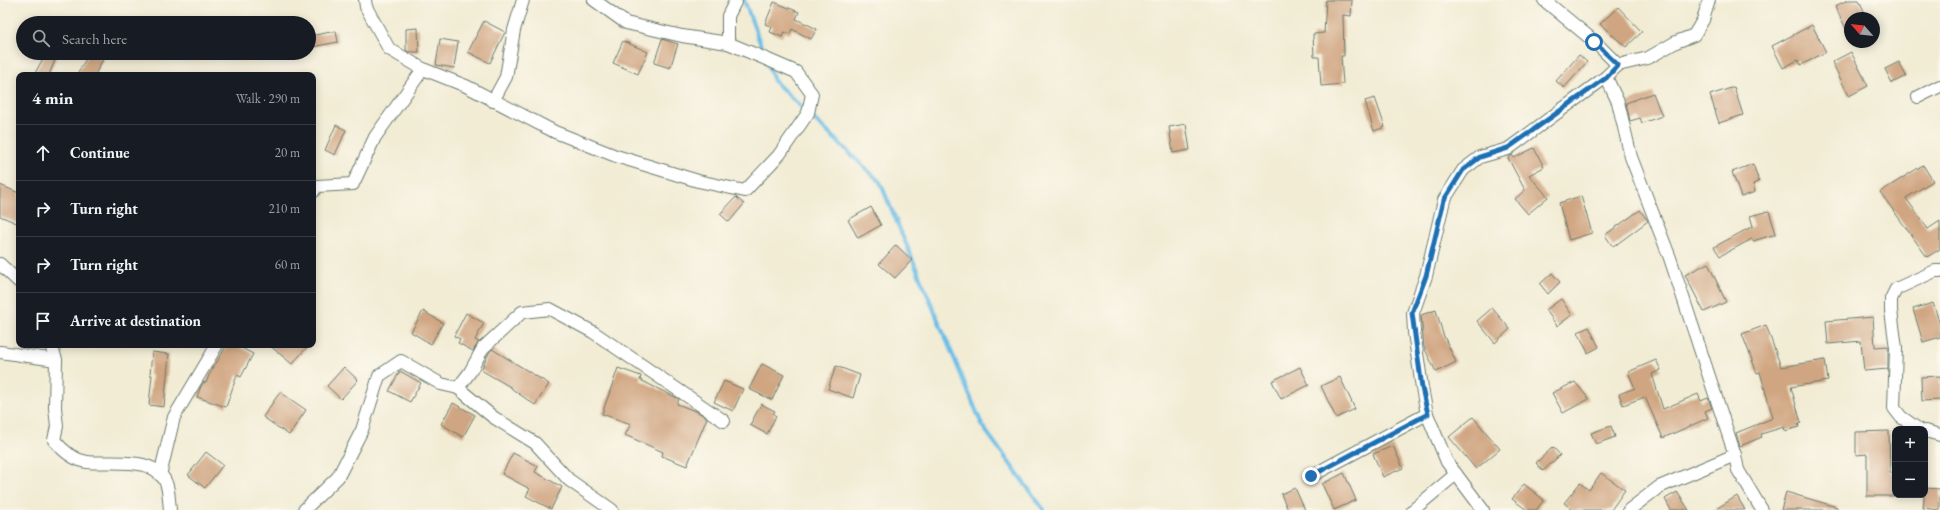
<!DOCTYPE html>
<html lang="en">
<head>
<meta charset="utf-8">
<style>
  :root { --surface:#171b24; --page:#20242c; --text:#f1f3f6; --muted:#9ea1a6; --line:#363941 }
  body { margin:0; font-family:"EB Garamond",serif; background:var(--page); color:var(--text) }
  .controls { position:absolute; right:12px; bottom:12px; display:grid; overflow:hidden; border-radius:8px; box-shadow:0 2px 10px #0003 }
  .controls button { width:36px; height:36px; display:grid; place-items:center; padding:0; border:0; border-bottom:1px solid var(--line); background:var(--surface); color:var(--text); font:20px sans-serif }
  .compass { position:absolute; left:1844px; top:12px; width:36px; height:36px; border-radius:50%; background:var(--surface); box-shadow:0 2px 10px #0003; rotate:298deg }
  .stop { position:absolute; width:12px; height:12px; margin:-9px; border:3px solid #1f6fb2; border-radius:50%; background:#fff }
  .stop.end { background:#1f6fb2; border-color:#fff; box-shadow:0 1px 4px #0008 }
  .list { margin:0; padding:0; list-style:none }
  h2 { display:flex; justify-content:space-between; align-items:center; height:52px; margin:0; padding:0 16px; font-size:17px }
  h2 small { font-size:13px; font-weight:400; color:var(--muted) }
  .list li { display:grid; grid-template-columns:26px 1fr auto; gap:12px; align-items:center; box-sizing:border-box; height:56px; padding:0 16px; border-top:1px solid var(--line) }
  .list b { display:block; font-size:15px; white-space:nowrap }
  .list em { font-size:13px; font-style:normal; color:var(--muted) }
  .icon { flex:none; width:22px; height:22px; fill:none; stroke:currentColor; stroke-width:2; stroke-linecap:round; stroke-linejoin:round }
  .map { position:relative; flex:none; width:1940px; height:510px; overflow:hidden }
  .search { position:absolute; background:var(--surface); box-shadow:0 2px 10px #0003; left:16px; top:16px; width:300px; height:44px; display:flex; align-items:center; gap:10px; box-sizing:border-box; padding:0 14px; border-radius:22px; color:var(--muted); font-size:15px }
  .panel { position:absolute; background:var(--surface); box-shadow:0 2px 10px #0003; left:16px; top:72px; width:300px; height:276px; border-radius:8px }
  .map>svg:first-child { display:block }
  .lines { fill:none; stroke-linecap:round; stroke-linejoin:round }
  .stream { stroke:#6bbee7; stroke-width:4 }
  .building { fill:#d0a581 }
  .street-casing { stroke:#697a6c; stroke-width:14 }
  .street { stroke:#fff; stroke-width:12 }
  .route { stroke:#1f6fb2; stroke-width:5 }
</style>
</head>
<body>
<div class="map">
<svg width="1940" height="510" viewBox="0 0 1940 510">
  <rect width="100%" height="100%" fill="#fbf7ec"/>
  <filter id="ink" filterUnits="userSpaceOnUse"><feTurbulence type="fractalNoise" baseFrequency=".025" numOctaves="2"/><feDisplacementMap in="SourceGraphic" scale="8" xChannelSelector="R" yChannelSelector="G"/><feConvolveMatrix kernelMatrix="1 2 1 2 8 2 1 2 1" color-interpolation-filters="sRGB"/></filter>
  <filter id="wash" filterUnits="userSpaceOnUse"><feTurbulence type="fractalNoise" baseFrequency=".012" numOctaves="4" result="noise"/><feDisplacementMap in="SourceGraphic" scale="16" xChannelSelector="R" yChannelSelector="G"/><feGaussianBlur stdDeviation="0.9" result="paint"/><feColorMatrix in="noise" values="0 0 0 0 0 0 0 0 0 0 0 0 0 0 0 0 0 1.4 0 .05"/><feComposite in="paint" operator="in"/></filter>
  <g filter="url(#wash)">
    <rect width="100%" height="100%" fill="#f2ecd4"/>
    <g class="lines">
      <g class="stream">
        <path d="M 744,0 L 765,56"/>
        <path d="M 767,62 L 774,81 L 880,182 L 983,427 L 1044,510"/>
      </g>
    </g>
    <g id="blocks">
      <g class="building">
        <path d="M 1326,0 L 1352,0 L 1351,16 L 1343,15 L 1344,56 L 1341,56 L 1343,84 L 1321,86 L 1319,57 L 1314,57 L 1313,34 L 1324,33 Z"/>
        <path d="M 1848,0 L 1859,0 L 1867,18 L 1850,18 L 1850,37 L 1835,6 Z"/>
        <path d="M 774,2 L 799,12 L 796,19 L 817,29 L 811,39 L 792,29 L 790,34 L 784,32 L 782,37 L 770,32 L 772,27 L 765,24 Z"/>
        <path d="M 1618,7 L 1642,32 L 1626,47 L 1600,24 Z"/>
        <path d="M 484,21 L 505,32 L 490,63 L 468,52 Z"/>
        <path d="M 1812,25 L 1826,52 L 1801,65 L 1798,60 L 1783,68 L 1772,46 Z"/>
        <path d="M 418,28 L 419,52 L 409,52 L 406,50 L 406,29 Z"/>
        <path d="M 336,31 L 338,42 L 312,47 L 310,36 Z"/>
        <path d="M 440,39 L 458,42 L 454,68 L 436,65 Z"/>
        <path d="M 662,39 L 678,44 L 670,68 L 654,63 Z"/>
        <path d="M 623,41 L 648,52 L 638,74 L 613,63 Z"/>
        <path d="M 1851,52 L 1868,86 L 1849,96 L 1832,62 Z"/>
        <path d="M 46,53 L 58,53 L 49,75 L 34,75 Z"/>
        <path d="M 89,53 L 103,59 L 95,75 L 77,75 Z"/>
        <path d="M 1579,55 L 1587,62 L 1564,88 L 1556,81 Z"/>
        <path d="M 1899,62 L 1906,76 L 1892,83 L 1885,69 Z"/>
        <path d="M 1734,87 L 1743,115 L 1719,123 L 1710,95 Z"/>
        <path d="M 1653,93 L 1662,116 L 1642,123 L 1640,118 L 1630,121 L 1626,103 Z"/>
        <path d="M 1375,98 L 1385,127 L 1374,131 L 1365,101 Z"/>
        <path d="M 1186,124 L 1190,150 L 1173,153 L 1169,127 Z"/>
        <path d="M 336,125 L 346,130 L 335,155 L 325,150 Z"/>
        <path d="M 1534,148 L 1544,167 L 1529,175 L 1548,197 L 1528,214 L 1515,199 L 1525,190 L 1508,158 L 1512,155 L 1514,158 Z"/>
        <path d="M 1753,164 L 1759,182 L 1753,184 L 1755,192 L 1741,197 L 1732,172 Z"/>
        <path d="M 1923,165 L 1933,181 L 1906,198 L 1928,229 L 1940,221 L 1940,249 L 1927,257 L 1880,192 Z"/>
        <path d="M 0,185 L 19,193 L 19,224 L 0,216 Z"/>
        <path d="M 1581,196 L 1592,233 L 1569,240 L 1559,203 Z"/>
        <path d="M 736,197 L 744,204 L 729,222 L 720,214 Z"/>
        <path d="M 871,207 L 881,225 L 858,238 L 848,220 Z"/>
        <path d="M 1640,210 L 1648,221 L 1613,247 L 1605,235 Z"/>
        <path d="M 1769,211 L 1776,234 L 1753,241 L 1752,239 L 1720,256 L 1714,247 L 1753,226 L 1750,216 Z"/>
        <path d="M 896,245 L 912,260 L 895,278 L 879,264 Z"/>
        <path d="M 1708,263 L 1726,302 L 1704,312 L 1685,275 Z"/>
        <path d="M 1552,273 L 1560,282 L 1548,294 L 1540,284 Z"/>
        <path d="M 1561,299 L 1572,315 L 1557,326 L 1546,310 Z"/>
        <path d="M 1933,303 L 1940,324 L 1940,337 L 1923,342 L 1913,309 Z"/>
        <path d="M 1492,308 L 1510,329 L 1495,343 L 1477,321 Z"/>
        <path d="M 1436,310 L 1443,334 L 1456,362 L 1436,372 L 1424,347 L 1421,315 Z"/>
        <path d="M 423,311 L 443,323 L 431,344 L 411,332 Z"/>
        <path d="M 466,313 L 484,323 L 475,340 L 479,342 L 473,351 L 458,343 L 460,339 L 454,336 Z"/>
        <path d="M 1873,317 L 1875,347 L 1888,346 L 1888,369 L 1864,371 L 1861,341 L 1828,344 L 1826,321 Z"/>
        <path d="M 1766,325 L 1781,367 L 1825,360 L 1828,381 L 1791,387 L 1801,423 L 1798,424 L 1799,427 L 1785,431 L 1784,427 L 1761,434 L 1762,437 L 1740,446 L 1736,433 L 1773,418 L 1760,372 L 1757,373 L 1742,334 Z"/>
        <path d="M 1589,327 L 1599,347 L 1588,353 L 1578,332 Z"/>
        <path d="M 227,345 L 236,345 L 253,354 L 241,377 L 237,375 L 226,407 L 197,397 L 201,386 L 204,382 L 206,383 L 209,375 Z"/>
        <path d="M 269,345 L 309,345 L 292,364 Z"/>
        <path d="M 492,349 L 549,384 L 535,405 L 512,389 L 512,388 L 481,370 L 489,353 Z"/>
        <path d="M 152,352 L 169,354 L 164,407 L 149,405 L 152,375 L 150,375 Z"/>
        <path d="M 1656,360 L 1661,370 L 1652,374 L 1663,409 L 1698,394 L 1701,401 L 1708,398 L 1712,408 L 1705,411 L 1708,418 L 1663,438 L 1645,397 L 1623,405 L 1619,394 L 1635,388 L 1628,372 Z"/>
        <path d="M 762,364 L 784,375 L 772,400 L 749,389 Z"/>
        <path d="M 836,366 L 860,375 L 853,398 L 828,389 Z"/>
        <path d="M 344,367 L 358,380 L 341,399 L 327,386 Z"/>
        <path d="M 1300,367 L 1309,385 L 1281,399 L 1272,381 Z"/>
        <path d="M 618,368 L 641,376 L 640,380 L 677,398 L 679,399 L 677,404 L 698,412 L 707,418 L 687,466 L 662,456 L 663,452 L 625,435 L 631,424 L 602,414 Z"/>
        <path d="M 400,371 L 421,383 L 410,402 L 389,391 Z"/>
        <path d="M 1940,376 L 1940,400 L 1922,401 L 1921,377 Z"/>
        <path d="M 1340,377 L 1355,409 L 1336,418 L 1321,386 Z"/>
        <path d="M 724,381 L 743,389 L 733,411 L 714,402 Z"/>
        <path d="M 1575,382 L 1589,399 L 1563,413 L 1552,393 Z"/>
        <path d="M 280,392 L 306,410 L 289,435 L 263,417 Z"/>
        <path d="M 453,403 L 475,415 L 463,437 L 441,424 Z"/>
        <path d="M 761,404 L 775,411 L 773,414 L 776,416 L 767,434 L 750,425 Z"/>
        <path d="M 1473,417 L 1500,449 L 1476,469 L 1449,437 Z"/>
        <path d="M 1611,426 L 1615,437 L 1596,444 L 1591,433 Z"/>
        <path d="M 1889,431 L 1890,473 L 1895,473 L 1895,496 L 1867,496 L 1867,454 L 1856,455 L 1856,432 Z"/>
        <path d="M 1393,446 L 1403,468 L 1383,477 L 1373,454 Z"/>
        <path d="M 1553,447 L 1560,455 L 1543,471 L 1536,463 Z"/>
        <path d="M 206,452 L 223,465 L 205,488 L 188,475 Z"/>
        <path d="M 513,453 L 538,466 L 535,472 L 562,487 L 551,509 L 526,496 L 530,489 L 502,474 Z"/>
        <path d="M 1344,473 L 1356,500 L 1334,510 L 1322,484 Z"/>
        <path d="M 1601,473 L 1625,490 L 1611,510 L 1573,510 L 1564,503 L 1580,483 L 1589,490 Z"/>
        <path d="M 1524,484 L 1544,500 L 1536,510 L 1527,510 L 1512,499 Z"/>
        <path d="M 1295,488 L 1305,510 L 1288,510 L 1281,494 Z"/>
        <path d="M 1925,488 L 1940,489 L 1940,510 L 1923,508 Z"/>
        <path d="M 1677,492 L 1689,510 L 1671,510 L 1665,499 Z"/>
        <path d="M 1786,492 L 1837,507 L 1837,510 L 1781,510 Z"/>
        <path d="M 1737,496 L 1745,510 L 1714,510 Z"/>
      </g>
    </g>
  </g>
  <g filter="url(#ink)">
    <use href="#blocks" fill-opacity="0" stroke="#697a6c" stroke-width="1"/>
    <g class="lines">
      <g class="street-casing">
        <g id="street">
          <path d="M 1544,0 L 1595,42 L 1618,65 L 1648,58 L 1676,42 L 1694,35 L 1703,20 L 1709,0"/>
          <path d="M 728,43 L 728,16 L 736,0"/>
          <path d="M 1618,65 L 1606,77 L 1618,102 L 1631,157 L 1670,258 L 1735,455 L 1738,470 L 1762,510"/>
          <path d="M 423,69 L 466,86 L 555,132 L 616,156 L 698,181 L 745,191 L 779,155 L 808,113 L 812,94 L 796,72 L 766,59 L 728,43 L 682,36 L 626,23 L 594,0"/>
          <path d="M 1918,97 L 1940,86"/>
          <path d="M 493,101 L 506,77 L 514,30 L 523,0"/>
          <path d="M 313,192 L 317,186 L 353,184 L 375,137 L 423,69 L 389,49 L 366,7 L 365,0"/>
          <path d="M 0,264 L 19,282"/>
          <path d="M 51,345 L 56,360 L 55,408 L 57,426 L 54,440 C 63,451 73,460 87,462 C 110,465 158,454 167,486 C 169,493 169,502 170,510"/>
          <path d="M 0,352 L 56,360"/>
          <path d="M 458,388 L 493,417 L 535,443 L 569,480 L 612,510"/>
          <path d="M 1918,429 L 1901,417 L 1894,408 L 1896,348 L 1891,311 L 1891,299 L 1896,289 L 1935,271 L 1940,271"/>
          <path d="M 1925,431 L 1940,435"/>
          <path d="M 160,475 L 174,417 L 217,345"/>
          <path d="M 1311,476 L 1427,414"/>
          <path d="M 304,510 L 338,477 L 362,430 L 379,376 L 401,361 L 441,384 L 458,388 L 470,372 L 483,348 L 522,312 L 550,309 L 593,332 L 724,421"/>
          <path d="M 1413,510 L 1456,474"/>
          <path d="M 1483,510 L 1447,462 L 1427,414 L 1422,388 L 1414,332 L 1413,313 L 1426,276 L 1444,200 L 1463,170 L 1480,157 L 1508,149 L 1606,77"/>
          <path d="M 1629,510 L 1659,487 L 1735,455"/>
        </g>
      </g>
      <use href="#street" class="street"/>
    </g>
  </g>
  <g class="lines" filter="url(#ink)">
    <path class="route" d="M 1311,476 L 1428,414 L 1422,388 L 1412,313 L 1426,276 L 1444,200 L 1463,170 L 1480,157 L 1508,148 L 1606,78 L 1618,65 L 1594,42"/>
  </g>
</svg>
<div class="controls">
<button>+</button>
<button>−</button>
</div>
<svg class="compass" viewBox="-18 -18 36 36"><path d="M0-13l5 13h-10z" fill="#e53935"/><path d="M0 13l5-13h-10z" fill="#9ea1a6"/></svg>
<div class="stop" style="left:1594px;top:42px"></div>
<div class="stop end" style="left:1311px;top:476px"></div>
<div class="search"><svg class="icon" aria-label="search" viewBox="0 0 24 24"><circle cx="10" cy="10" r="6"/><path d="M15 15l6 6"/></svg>Search here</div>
<section class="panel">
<h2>4 min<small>Walk · 290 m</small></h2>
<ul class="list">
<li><svg class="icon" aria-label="ahead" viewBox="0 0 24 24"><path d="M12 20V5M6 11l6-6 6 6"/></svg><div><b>Continue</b></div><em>20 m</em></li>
<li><svg class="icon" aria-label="right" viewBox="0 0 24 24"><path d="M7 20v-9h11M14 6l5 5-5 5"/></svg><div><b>Turn right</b></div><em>210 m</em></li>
<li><svg class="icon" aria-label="right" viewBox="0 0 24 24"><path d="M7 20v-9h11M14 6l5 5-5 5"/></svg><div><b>Turn right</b></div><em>60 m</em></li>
<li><svg class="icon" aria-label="arrive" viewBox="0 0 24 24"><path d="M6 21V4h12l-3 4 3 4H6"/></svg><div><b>Arrive at destination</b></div></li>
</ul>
</section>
</div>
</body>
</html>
